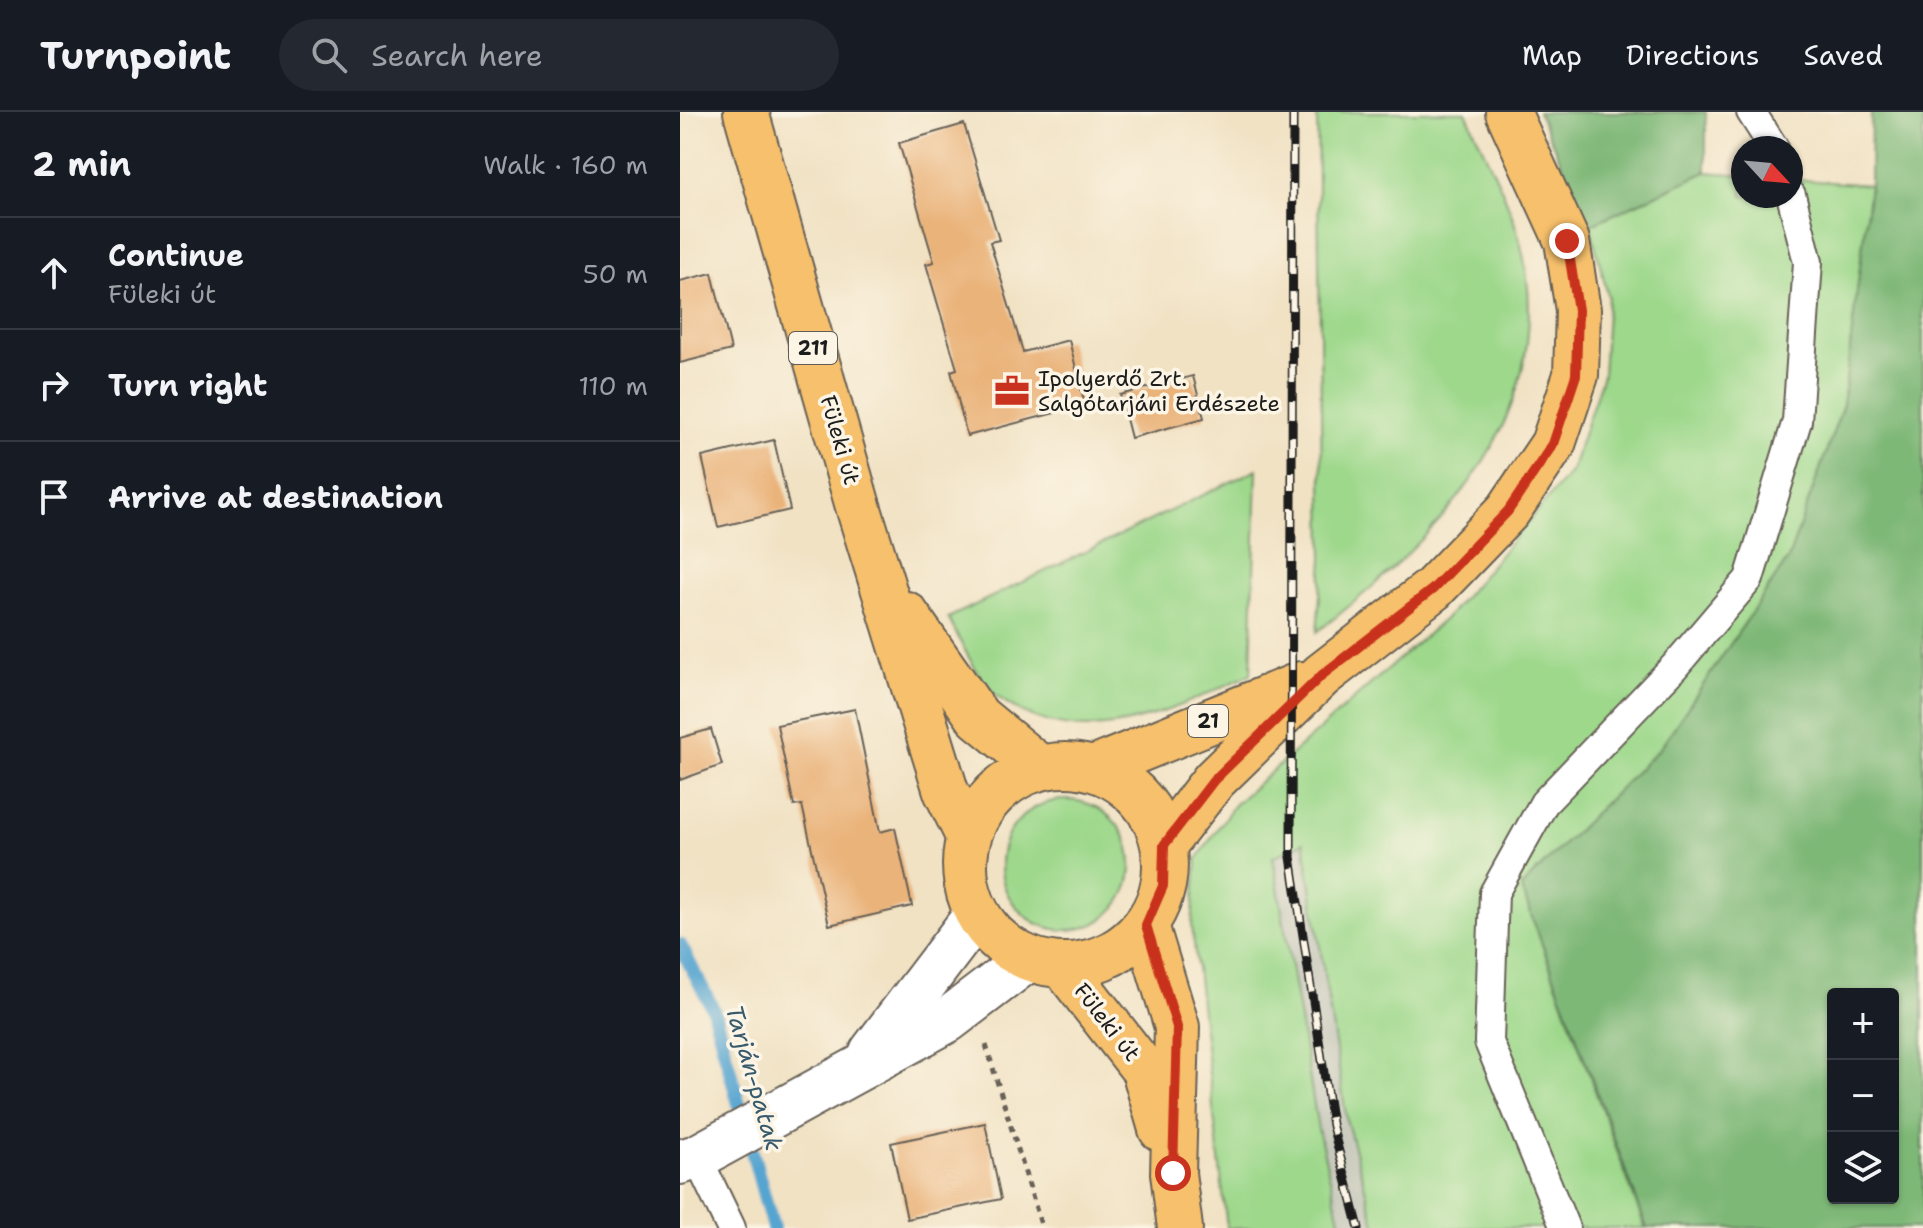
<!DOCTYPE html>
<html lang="en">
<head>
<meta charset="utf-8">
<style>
  :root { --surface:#171b24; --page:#242831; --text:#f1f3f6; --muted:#9ea1a6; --line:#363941 }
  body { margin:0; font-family:"Shantell Sans",sans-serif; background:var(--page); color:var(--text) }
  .controls { position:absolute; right:24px; bottom:24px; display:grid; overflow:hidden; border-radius:8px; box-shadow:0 2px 6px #0004 }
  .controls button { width:72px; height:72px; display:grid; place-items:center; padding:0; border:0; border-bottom:2px solid var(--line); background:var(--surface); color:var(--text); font:40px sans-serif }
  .compass { position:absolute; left:1051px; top:24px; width:72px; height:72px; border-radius:50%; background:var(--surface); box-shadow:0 2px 6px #0004; rotate:116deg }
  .stop { position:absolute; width:24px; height:24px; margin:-18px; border:6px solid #c8321e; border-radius:50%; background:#fff }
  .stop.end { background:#c8321e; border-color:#fff; box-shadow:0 2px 8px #0008 }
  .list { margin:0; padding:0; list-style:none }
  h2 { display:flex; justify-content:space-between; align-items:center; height:104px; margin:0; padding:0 32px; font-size:34px }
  h2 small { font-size:26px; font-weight:400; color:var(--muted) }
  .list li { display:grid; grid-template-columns:52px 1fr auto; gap:24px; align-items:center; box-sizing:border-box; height:112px; padding:0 32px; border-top:2px solid var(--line) }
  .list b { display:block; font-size:30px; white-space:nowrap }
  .list p { margin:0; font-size:26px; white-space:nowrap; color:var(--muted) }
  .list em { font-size:26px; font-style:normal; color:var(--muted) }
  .icon { flex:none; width:44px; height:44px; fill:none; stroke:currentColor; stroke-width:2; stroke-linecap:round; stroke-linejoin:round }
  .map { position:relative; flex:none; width:1243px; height:1116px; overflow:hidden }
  header { display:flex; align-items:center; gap:48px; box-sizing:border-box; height:112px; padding:0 40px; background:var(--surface); border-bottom:2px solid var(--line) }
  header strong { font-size:38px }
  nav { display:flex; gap:44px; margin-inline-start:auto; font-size:28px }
  .search { width:560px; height:72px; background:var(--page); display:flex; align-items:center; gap:20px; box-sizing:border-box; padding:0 28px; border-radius:44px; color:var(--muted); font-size:30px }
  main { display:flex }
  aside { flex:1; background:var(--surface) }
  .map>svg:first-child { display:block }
  .industrial { fill:#c4c6b9 }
  .green { fill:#9dd88b; stroke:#5c7a54; stroke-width:2 }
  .forest { fill:#7eb877; stroke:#4d6a4a; stroke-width:2; fill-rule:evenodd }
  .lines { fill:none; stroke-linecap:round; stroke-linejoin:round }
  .stream { stroke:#57a5d0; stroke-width:14 }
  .building { fill:#eab37a }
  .lane-casing { stroke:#676157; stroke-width:32 }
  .street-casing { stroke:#676157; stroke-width:48 }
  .primary-casing { stroke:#676157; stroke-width:48 }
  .path { stroke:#676157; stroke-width:5; stroke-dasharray:6 6; stroke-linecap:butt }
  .lane { stroke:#fff; stroke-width:28 }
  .street { stroke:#fff; stroke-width:44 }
  .primary { stroke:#f7c06c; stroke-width:44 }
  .rail-casing { stroke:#1c1c1c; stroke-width:9 }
  .rail { stroke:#fcf5e5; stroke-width:6; stroke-dasharray:18; stroke-linecap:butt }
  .route { stroke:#c8321e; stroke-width:10 }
  .labels { text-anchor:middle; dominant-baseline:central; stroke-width:7; stroke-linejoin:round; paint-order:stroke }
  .shield { fill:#fcf5e5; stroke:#5f5d58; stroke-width:2 }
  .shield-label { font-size:20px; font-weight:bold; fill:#1c1c1c }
  .poi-label { font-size:22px; fill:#1c1c1c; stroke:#fcf5e5; text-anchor:start }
  .street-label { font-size:22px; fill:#1c1c1c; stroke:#fcf5e5 }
  .water-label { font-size:24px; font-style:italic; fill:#375a6d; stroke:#fcf5e5 }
</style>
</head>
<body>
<header>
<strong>Turnpoint</strong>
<div class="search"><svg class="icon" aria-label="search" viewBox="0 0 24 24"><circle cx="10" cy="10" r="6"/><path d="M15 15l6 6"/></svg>Search here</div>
<nav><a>Map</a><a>Directions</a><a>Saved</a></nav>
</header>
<main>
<aside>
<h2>2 min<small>Walk · 160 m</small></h2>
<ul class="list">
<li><svg class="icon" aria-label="ahead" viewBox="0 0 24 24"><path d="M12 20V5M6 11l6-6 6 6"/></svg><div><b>Continue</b><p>Füleki út</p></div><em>50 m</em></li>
<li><svg class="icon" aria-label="right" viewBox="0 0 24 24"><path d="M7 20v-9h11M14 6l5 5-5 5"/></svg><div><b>Turn right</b></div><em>110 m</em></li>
<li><svg class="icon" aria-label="arrive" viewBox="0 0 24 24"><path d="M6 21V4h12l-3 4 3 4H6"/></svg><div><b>Arrive at destination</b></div></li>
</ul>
</aside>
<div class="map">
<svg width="1243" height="1116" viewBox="0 0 1243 1116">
  <rect width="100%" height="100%" fill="#fcf5e5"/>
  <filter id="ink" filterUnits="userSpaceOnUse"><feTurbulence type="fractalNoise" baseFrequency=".0125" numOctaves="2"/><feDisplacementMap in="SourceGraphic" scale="16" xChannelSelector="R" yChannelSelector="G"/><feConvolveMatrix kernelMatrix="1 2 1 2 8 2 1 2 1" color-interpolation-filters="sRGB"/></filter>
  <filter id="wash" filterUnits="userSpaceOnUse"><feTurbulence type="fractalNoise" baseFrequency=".006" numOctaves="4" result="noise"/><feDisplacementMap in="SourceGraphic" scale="32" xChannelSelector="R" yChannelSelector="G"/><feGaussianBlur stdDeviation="1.8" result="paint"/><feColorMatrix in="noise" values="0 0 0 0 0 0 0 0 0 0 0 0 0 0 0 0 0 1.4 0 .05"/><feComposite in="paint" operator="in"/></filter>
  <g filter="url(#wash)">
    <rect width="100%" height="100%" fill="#f1e2c4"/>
    <path class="industrial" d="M 625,730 L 667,1010 L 696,1116 L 662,1116 L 638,1017 L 593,744 Z"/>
    <g class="green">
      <path d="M 637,0 L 786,0 C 804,42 829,86 840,129 C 884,301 760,424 637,520 L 643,447 Z"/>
      <path d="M 1026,60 L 1063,63 L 1063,84 L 1111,84 L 1111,67 L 1190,73 L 1163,293 L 1108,447 L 981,635 L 841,775 L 965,1116 L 696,1116 L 667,1010 L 624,730 L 593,745 L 638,1017 L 662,1116 L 547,1116 L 512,814 L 517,747 L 554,693 L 770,502 L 891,359 L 923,263 L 928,184 L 910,113 Z"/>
      <path d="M 577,357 L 571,562 C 490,598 406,646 322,588 C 300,574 281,529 268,506 Z"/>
      <circle cx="386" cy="753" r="65"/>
    </g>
    <g class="forest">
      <path d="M 858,0 L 1026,0 L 1026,60 L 910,113 Z"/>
      <path d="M 1191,0 L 1243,0 L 1243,1116 L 967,1116 L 841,775 L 981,635 L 1108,447 L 1163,293 L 1190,73 ZM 1153,882 L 1213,882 L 1213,1086 L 1153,1086 Z"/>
    </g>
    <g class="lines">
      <path class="stream" d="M 0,833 L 33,897 L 93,1116"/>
    </g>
    <g id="blocks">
      <g class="building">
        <path d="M 284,12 L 319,128 L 310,130 L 343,240 L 389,228 L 405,293 L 287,324 L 271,259 L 277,257 L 246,152 L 254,150 L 219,31 Z"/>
        <path d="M 32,161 L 51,238 L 0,251 L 0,169 Z"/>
        <path d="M 513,264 L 524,306 L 451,326 L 440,283 Z"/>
        <path d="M 94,328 L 110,398 L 38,415 L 22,345 Z"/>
        <path d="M 175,597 L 200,720 L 215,716 L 232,794 L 149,813 L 122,693 L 114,694 L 97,613 Z"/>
        <path d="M 31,617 L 42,653 L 0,668 L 0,626 Z"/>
        <path d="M 305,1011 L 321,1087 L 227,1107 L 211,1031 Z"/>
      </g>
    </g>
  </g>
  <g filter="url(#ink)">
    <use href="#blocks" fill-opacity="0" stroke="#676157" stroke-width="2"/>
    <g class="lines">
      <g class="lane-casing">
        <g id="lane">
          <path d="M 1071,0 L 1094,36"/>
          <path d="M 17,1045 L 51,1116"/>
          <path d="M 885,1116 L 809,930 L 814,781 L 864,691 L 995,554 L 1069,467 L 1117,309 L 1128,150 L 1111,83"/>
        </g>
      </g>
      <g class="street-casing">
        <g id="street">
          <path d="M 192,940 L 297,802"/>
          <path d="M 0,1050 L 17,1045 L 268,908 L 348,847"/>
        </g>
      </g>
      <g class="primary-casing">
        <g id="primary">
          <path d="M 66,0 L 177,391 L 266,679 L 288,724"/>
          <path d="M 226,502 L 298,605 L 359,655"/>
          <circle cx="385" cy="753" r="100"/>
          <path d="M 415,656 L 621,572"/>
          <path d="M 484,733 L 534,668 L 642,563 L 753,477 L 828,399 L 873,332 L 896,263 L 898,198 L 887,129 L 828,0"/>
          <path d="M 466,813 L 497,915 L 493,1061 L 500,1116"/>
          <path d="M 383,854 L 464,958 L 481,1017"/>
        </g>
      </g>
      <path class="path" d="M 306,933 L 362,1116"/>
      <use href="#lane" class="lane"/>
      <use href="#street" class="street"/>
      <use href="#primary" class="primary"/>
      <g class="rail-casing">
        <path id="rail" d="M 613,0 L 611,745 L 652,1013 L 679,1116"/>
      </g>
      <use href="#rail" class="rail"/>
    </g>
  </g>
  <g class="lines" filter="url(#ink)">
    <path class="route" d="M 493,1061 L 497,915 L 466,813 L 483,774 L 484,733 L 534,668 L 642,563 L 753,477 L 828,399 L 873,332 L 896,263 L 898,198 L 887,129"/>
  </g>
  <defs>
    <g id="office-bare" transform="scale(2.76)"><path d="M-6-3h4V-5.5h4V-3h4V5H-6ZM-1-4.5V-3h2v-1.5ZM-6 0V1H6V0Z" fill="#c8321e" stroke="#fcf5e5" stroke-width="2.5" paint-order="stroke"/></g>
  </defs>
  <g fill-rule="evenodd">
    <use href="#office-bare" x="332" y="279"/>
  </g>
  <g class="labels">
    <g class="shield">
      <rect x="109" y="220" width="48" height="32" rx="6"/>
      <rect x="508" y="593" width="40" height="32" rx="6"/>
    </g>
    <g class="shield-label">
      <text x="133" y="236">211</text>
      <text x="528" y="609">21</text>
    </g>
    <g class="poi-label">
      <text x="358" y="266">Ipolyerdő Zrt.<tspan x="358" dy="25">Salgótarjáni Erdészete</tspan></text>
    </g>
    <g class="street-label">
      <text transform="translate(160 328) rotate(74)">Füleki út</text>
      <text transform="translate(427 910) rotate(52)">Füleki út</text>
    </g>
    <g class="water-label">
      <text transform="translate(74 966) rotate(74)">Tarján-patak</text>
    </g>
  </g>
</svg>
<div class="controls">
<button>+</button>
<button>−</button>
<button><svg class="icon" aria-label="layers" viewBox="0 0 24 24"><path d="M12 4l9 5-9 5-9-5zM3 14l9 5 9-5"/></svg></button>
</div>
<svg class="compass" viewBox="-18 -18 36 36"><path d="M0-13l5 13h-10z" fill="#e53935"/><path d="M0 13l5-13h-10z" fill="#9ea1a6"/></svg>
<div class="stop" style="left:493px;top:1061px"></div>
<div class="stop end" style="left:887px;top:129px"></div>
</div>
</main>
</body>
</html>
